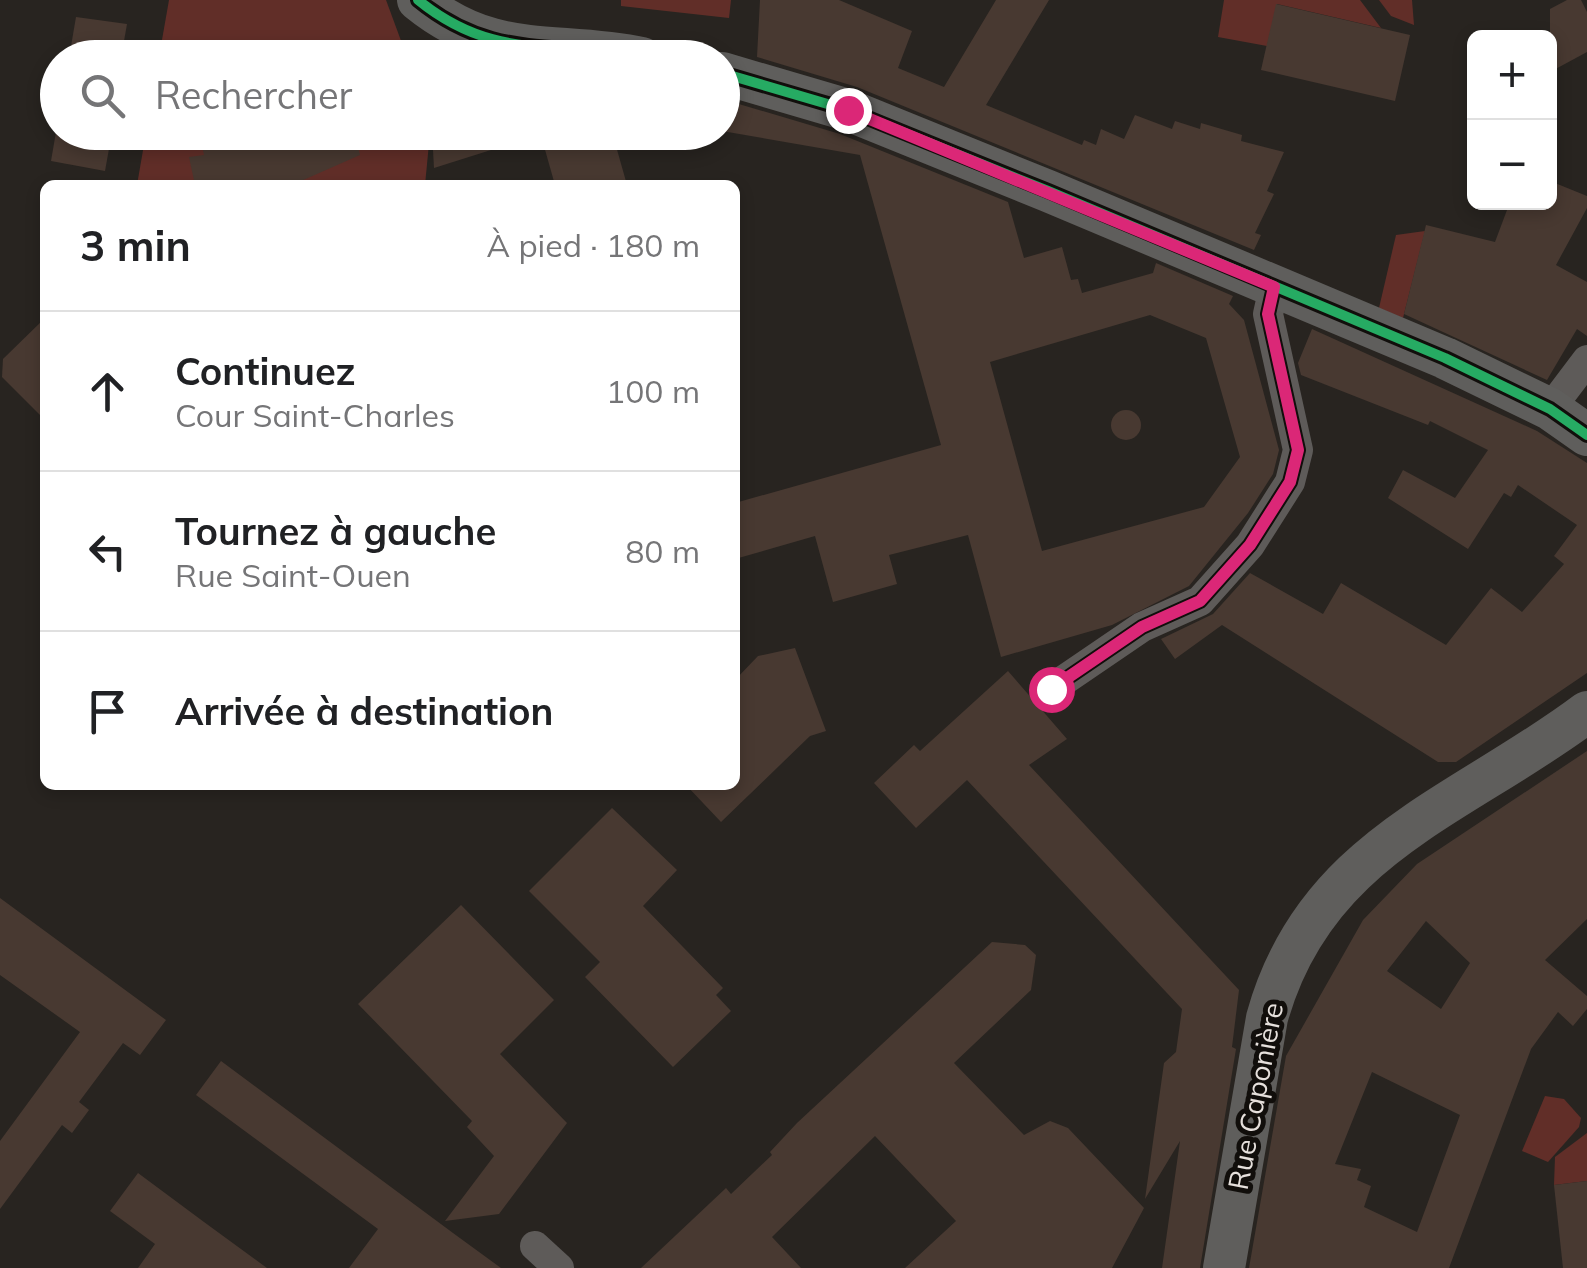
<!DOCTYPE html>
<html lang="fr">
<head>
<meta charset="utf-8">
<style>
  :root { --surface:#fff; --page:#f6f6f6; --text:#202124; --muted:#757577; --line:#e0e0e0 }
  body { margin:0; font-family:Mulish,sans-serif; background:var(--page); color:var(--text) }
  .controls { position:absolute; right:30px; top:30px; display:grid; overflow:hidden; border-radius:15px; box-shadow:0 5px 15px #0003 }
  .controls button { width:90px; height:90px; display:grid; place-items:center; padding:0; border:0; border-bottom:2px solid var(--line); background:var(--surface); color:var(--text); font:50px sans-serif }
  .stop { position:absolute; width:30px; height:30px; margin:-22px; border:8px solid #db2777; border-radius:50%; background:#fff }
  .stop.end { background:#db2777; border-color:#fff; box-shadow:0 2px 10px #0008 }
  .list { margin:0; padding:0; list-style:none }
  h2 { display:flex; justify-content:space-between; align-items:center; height:130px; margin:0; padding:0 40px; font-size:42px }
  h2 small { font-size:32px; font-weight:400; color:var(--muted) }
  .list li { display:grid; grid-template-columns:65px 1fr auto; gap:30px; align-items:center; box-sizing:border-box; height:160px; padding:0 40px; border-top:2px solid var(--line) }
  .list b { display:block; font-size:38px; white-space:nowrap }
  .list p { margin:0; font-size:32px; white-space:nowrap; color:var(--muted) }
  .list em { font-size:32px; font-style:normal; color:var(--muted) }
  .icon { flex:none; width:55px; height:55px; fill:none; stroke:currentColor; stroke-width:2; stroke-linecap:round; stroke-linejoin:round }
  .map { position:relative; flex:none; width:1587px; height:1268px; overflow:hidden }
  .search { position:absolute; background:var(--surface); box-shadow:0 5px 15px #0003; left:40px; top:40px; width:700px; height:110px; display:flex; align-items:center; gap:25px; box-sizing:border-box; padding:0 35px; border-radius:55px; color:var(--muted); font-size:38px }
  .panel { position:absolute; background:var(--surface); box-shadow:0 5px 15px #0003; left:40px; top:180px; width:700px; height:610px; border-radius:15px }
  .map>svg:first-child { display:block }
  .green { fill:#612e28 }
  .building { fill:#483931; fill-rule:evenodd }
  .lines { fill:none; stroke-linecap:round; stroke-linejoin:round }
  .street { stroke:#5e5b59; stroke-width:30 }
  .secondary { stroke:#5f5e5c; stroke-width:42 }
  .cycleway-casing { stroke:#110e0b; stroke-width:16 }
  .cycleway { stroke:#26ab63; stroke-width:10 }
  .route { stroke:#db2777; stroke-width:12 }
  .labels { text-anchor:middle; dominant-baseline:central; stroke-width:10; stroke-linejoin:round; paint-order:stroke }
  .street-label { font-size:28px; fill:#e6e0dc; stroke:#110e0b }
</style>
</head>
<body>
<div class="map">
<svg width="1587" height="1268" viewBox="0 0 1587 1268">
  <rect width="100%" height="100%" fill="#282420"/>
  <g class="green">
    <path d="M 169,0 L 386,0 L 407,57 L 159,57 Z"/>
    <path d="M 621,0 L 731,0 L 729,18 L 621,6 Z"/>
    <path d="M 1224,0 L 1360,0 L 1381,28 L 1277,4 L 1267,46 L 1218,37 Z"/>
    <path d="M 1379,0 L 1412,0 L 1414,25 L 1391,16 Z"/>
    <path d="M 146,133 L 430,133 L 425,185 L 137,185 Z"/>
    <path d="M 1425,231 L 1403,318 L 1379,308 L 1396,235 Z"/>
    <path d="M 1545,1096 L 1564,1099 L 1581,1118 L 1579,1127 L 1548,1162 L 1522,1151 Z"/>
    <path d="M 1587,1133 L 1587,1181 L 1554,1185 L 1555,1157 Z"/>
  </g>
  <g class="building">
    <path d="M 760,0 L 839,0 L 912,31 L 898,68 L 944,87 L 996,0 L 1049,0 L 986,105 L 1082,145 L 1084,140 L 1096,145 L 1101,129 L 1124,139 L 1135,115 L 1172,129 L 1175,121 L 1200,129 L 1201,123 L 1242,135 L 1241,141 L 1284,152 L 1267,191 L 1274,194 L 1255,233 L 1261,235 L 1254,250 L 857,87 L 757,57 Z"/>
    <path d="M 1567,0 L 1581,0 L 1587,12 L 1587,52 L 1550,72 L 1550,9 Z"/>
    <path d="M 1276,4 L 1410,35 L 1395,101 L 1261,70 Z"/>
    <path d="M 76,17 L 127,24 L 121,58 L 69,58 Z"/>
    <path d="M 722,99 L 840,134 L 1008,202 L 1024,258 L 1062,247 L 1071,280 L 1078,279 L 1082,293 L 1153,273 L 1156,263 L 1233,296 L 1229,304 L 1244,320 L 1279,450 L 1273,474 L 1248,513 L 1189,586 L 1112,625 L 1001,657 L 968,535 L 889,555 L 897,584 L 833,602 L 815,536 L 735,559 L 735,503 L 941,445 L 860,155 L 722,131 ZM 1150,315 L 1206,338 L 1240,457 L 1204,507 L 1042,551 L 990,362 Z"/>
    <path d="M 56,132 L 112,132 L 105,171 L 51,161 Z"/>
    <path d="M 199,132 L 354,132 L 360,155 L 292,185 L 195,185 L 189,157 L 204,155 Z"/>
    <path d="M 432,132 L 525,132 L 526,139 L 434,168 Z"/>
    <path d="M 540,132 L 612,132 L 627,185 L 555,185 Z"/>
    <path d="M 1550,181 L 1587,196 L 1587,208 L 1556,265 L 1587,282 L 1587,336 L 1577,329 L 1547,380 L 1404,314 L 1426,225 L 1495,242 L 1510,202 L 1550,202 Z"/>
    <path d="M 45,318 L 45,420 L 2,377 L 3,359 Z"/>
    <path d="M 1312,329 L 1537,431 L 1587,463 L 1587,673 L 1456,762 L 1438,762 L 1222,625 L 1175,659 L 1161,639 L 1213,614 L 1250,573 L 1323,614 L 1341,583 L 1446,645 L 1491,588 L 1522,612 L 1564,564 L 1554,556 L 1577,525 L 1518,485 L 1511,497 L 1504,493 L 1468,549 L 1388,498 L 1403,470 L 1455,498 L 1488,450 L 1430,421 L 1428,425 L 1301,375 L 1298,363 Z"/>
    <circle cx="1126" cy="425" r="15"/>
    <path d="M 795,648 L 826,731 L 810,736 L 721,822 L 686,785 L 735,785 L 735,680 L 758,656 Z"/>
    <path d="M 1008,671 L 1067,739 L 1029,765 L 1239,990 L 1232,1047 L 1236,1049 L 1200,1268 L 1162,1268 L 1180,1141 L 1145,1199 L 1164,1063 L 1176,1052 L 1182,1009 L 967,780 L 916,828 L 874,783 L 914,745 L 920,751 Z"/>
    <path d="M 1587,751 L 1587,919 L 1545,960 L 1587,996 L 1587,1009 L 1573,1026 L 1558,1012 L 1531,1049 L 1449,1268 L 1249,1268 L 1286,1056 L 1363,920 L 1417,864 ZM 1426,921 L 1470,963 L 1441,1009 L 1387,971 ZM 1372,1072 L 1460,1115 L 1417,1232 L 1364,1207 L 1371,1186 L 1357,1180 L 1361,1169 L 1335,1164 Z"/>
    <path d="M 612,808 L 677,870 L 643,906 L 723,988 L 716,995 L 731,1011 L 673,1067 L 585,977 L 600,962 L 529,891 Z"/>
    <path d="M 0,898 L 166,1020 L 140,1055 L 123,1043 L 79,1102 L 89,1110 L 72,1133 L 62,1125 L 0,1209 L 0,1141 L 80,1032 L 0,975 Z"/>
    <path d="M 461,905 L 554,1000 L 500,1054 L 567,1123 L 499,1214 L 445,1221 L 494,1156 L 467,1127 L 472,1121 L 358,1004 Z"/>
    <path d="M 992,942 L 1025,945 L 1036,955 L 1031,990 L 954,1063 L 1024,1135 L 1050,1121 L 1068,1128 L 1144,1208 L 1112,1268 L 905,1268 L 956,1221 L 875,1136 L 772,1237 L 801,1268 L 641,1268 L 726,1188 L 731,1194 L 772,1155 L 770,1152 L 797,1123 Z"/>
    <path d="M 221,1061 L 453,1233 L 501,1268 L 349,1268 L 378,1229 L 196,1095 Z"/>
    <path d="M 138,1173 L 204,1222 L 267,1268 L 138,1268 L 155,1244 L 110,1211 Z"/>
    <path d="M 1587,1181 L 1587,1268 L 1563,1268 L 1554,1185 Z"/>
  </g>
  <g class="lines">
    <g class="street">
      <path d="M 1550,409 L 1587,360"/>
      <path d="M 1051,689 L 1142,627 L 1200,601 L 1250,545 L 1290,482 L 1298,450 L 1268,314 L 1274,287"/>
      <path d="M 535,1246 L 559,1268"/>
    </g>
    <g class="secondary">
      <path d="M 418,0 C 494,62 554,40 642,58"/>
      <path d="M 722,73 L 848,110 L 1048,191 L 1445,358 L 1550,409 L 1587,435"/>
      <path d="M 1224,1268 L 1267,1018 C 1314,847 1461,807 1587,712"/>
    </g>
    <g class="cycleway-casing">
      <g id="cycleway">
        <path d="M 418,0 C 494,62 554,40 642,58"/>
        <path d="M 722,73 L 848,110 L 1048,191 L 1445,358 L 1550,409 L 1587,435"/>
        <path d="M 1051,689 L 1142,627 L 1200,601 L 1250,545 L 1290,482 L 1298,450 L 1268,314 L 1274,287"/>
      </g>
    </g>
    <use href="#cycleway" class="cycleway"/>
  </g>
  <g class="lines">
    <path class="route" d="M 848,110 L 1274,287 L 1268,314 L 1298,450 L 1290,482 L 1250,545 L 1200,601 L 1142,627 L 1051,689"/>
  </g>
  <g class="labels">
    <g class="street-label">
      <text transform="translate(1255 1096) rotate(-79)">Rue Caponière</text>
    </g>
  </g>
</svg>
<div class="controls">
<button>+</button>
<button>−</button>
</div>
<div class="stop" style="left:1051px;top:689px"></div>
<div class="stop end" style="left:848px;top:110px"></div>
<div class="search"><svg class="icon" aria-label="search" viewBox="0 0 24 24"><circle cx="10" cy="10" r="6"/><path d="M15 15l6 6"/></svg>Rechercher</div>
<section class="panel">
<h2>3 min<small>À pied · 180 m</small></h2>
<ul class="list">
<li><svg class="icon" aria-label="ahead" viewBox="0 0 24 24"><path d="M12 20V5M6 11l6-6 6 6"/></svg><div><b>Continuez</b><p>Cour Saint-Charles</p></div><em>100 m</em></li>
<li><svg class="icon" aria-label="left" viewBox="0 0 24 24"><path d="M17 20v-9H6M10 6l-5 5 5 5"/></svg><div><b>Tournez à gauche</b><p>Rue Saint-Ouen</p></div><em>80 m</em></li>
<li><svg class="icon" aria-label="arrive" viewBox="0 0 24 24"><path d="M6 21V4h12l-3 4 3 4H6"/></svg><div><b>Arrivée à destination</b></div></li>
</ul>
</section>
</div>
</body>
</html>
